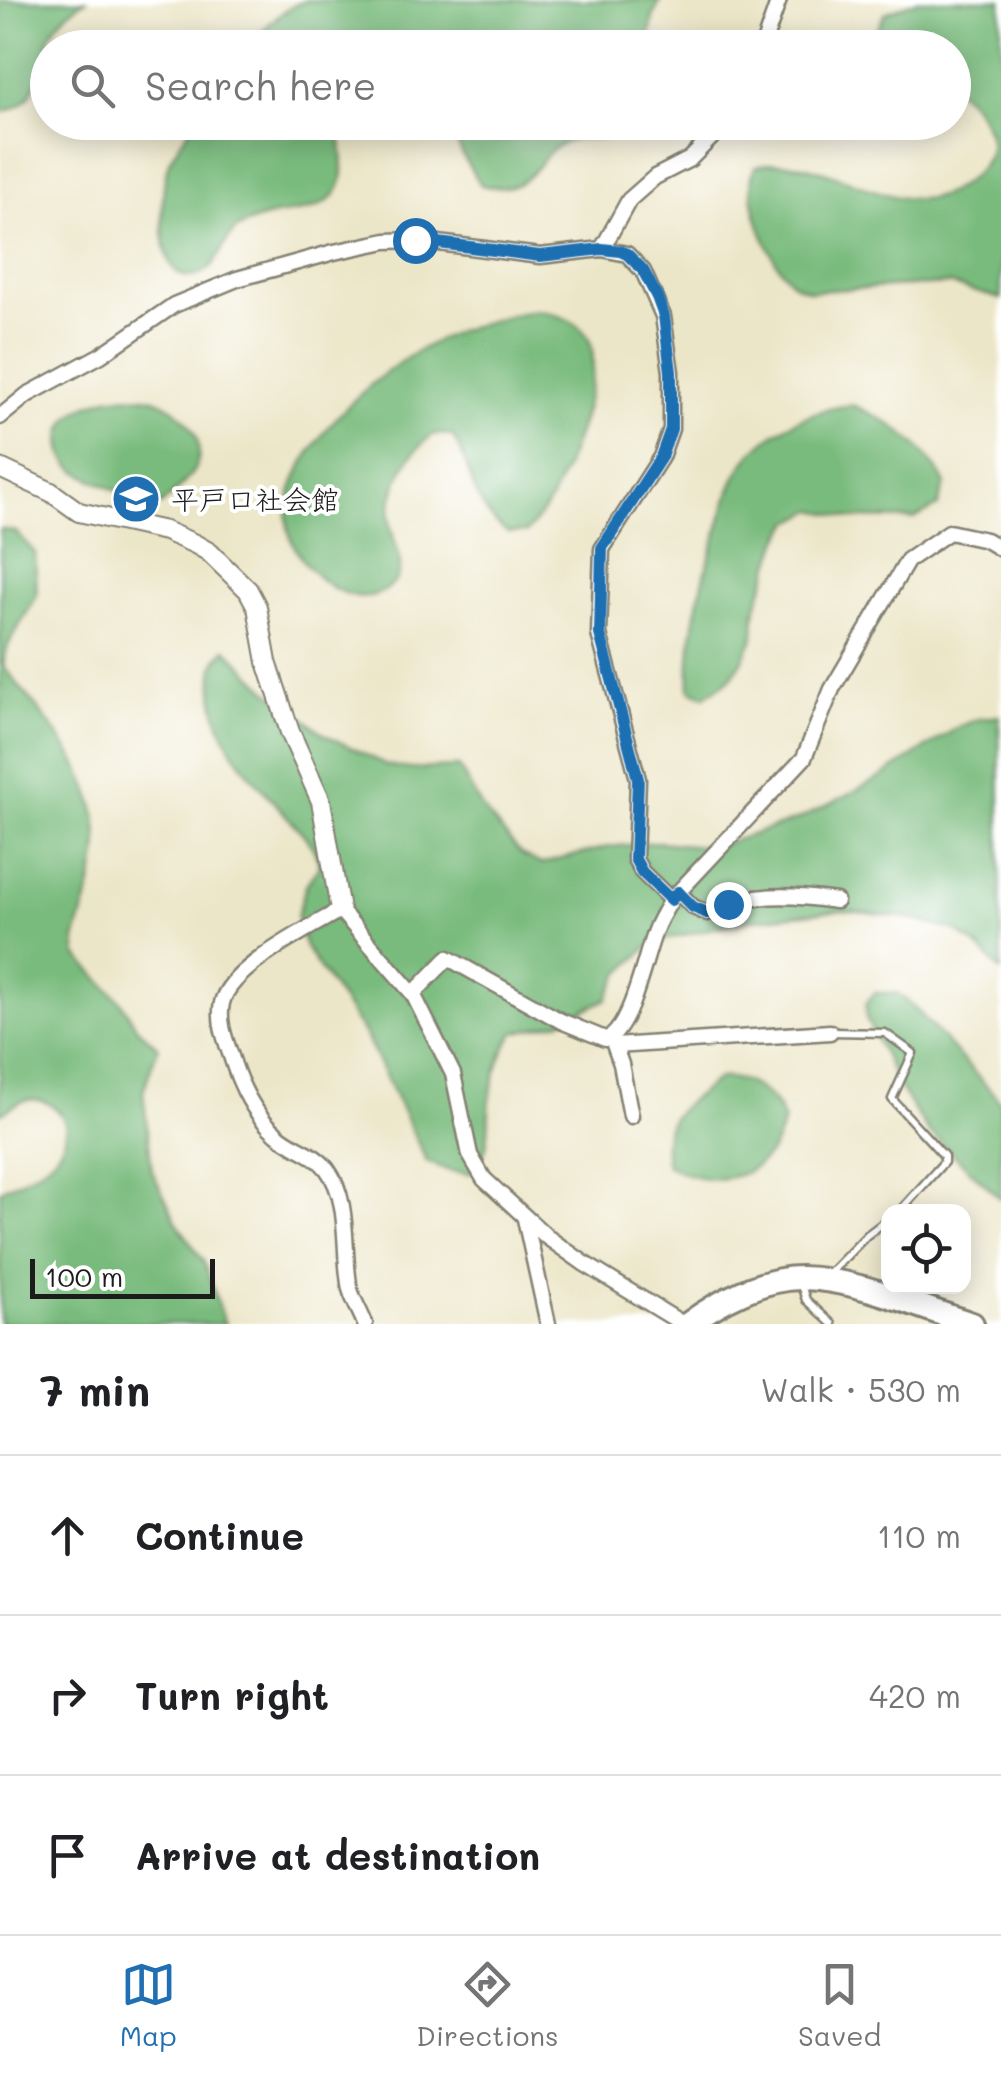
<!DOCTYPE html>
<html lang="en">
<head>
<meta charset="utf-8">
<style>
  :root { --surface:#fff; --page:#f6f6f6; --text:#202124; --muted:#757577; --line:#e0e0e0; --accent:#1f6fb2 }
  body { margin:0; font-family:Mali,"Klee One",sans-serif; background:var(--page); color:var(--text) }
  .controls { position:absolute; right:30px; bottom:30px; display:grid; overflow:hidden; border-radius:20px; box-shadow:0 5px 25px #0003 }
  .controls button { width:90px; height:90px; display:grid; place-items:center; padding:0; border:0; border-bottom:2px solid var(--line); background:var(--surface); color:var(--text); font:50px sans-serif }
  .scale { position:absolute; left:30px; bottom:25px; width:185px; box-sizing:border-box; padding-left:10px; border:5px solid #1c1c1c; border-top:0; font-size:28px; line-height:35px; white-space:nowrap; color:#1c1c1c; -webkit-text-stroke:8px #fff; paint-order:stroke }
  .stop { position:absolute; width:30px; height:30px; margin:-22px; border:8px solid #1f6fb2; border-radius:50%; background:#fff }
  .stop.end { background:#1f6fb2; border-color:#fff; box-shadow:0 2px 10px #0008 }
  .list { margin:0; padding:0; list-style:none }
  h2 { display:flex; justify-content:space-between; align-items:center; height:130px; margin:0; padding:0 40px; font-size:42px }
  h2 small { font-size:32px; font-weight:400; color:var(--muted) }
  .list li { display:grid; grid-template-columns:65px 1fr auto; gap:30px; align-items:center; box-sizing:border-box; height:160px; padding:0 40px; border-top:2px solid var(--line) }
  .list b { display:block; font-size:38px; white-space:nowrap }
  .list em { font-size:32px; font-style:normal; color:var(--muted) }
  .icon { flex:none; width:55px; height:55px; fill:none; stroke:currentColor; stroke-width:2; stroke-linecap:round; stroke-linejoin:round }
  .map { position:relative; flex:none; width:1001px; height:1324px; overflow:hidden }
  .search { position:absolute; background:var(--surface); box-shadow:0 5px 25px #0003; left:30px; right:30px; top:30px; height:110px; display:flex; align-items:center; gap:25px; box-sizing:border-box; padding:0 35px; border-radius:55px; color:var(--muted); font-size:38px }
  .sheet { height:610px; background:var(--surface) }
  nav { display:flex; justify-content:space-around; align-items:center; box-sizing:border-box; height:140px; border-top:2px solid var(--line); background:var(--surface); font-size:28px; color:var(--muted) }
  nav a { display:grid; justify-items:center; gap:5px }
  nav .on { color:var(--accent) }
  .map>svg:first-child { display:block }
  .forest { fill:#79bb7d; stroke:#4a6c4c; stroke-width:2.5 }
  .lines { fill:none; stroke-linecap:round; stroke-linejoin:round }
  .service-casing { stroke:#848172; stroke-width:11 }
  .minor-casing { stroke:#848172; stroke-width:19 }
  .tertiary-casing { stroke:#848172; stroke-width:22 }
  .trunk-casing { stroke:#848172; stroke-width:28 }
  .service { stroke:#fff; stroke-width:6 }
  .minor { stroke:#fff; stroke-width:14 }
  .tertiary { stroke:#fff; stroke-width:18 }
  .trunk { stroke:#fff; stroke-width:22 }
  .route { stroke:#1f6fb2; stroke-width:12 }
  .labels { text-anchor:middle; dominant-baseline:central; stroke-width:8; stroke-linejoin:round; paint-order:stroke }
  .poi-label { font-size:28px; fill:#1c1c1c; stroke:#fff; text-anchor:start }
</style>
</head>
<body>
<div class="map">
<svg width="1001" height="1324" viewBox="0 0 1001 1324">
  <rect width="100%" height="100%" fill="#fff"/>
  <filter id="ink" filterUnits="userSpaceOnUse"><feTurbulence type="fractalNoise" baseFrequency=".01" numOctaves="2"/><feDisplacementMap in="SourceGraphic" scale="20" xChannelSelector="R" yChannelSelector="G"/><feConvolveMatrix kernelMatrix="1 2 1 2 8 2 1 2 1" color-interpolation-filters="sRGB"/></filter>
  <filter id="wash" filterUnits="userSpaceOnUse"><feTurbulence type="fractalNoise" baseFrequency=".0048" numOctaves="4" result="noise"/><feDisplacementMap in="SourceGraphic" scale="40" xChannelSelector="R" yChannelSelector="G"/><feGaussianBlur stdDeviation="2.25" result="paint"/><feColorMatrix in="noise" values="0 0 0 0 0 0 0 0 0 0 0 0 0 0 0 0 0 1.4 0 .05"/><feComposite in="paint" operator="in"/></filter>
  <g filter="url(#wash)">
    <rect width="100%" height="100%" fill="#ece6c8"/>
    <g class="forest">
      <path d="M 0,0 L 86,0 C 73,8 58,20 51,35 C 37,64 43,106 0,112 Z"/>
      <path d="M 306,0 L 660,0 L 653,17 L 648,47 L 247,47 C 264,28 281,10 306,0 Z"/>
      <path d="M 918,0 L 1001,0 L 1001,299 L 949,284 L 811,291 C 807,289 798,287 796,285 C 771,268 741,193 755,167 C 834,144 908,247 978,170 C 990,157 994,145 987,129 C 979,112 970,97 954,88 L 954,48 L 876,47 L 871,42 L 885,13 Z"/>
      <path d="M 194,123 L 341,123 C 338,144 349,173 338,190 C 322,216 285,210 260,219 C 252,221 238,227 233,233 C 220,246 219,266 200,274 C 153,294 161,192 167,169 C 172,151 184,138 194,123 Z"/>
      <path d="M 448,123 L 632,123 C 609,147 592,132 566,142 C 532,155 537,198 481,185 L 466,162 Z"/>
      <path d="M 536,310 C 557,314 584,321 591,345 C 601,383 567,467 550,501 C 544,512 534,522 527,532 L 508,533 C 467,503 476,472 452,435 L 433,434 C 407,454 390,486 390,519 C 390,544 415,570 387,589 C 346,617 287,560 287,518 C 289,450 371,376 427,346 C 460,327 498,318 536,310 Z"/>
      <path d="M 111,397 C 124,397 139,395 151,398 C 180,406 211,439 194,470 C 186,483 172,495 161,505 C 141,501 89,481 73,468 C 67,463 63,455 62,448 C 56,416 86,404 111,397 Z"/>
      <path d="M 852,405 C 890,420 926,446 945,484 L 938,506 L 914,519 L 852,518 L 814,510 L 790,523 L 780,539 L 766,578 L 755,612 L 754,636 L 743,660 L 730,679 L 705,696 L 690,690 C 687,641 699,593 713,547 C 720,525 725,502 734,481 C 754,436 806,410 852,405 Z"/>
      <path d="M 0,529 L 16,532 L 35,553 L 37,595 L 8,645 L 3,665 C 42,718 99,769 98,841 C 97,874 84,909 75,940 L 77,955 L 121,1002 L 137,1028 L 158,1047 L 143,1091 L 152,1171 L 177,1223 L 204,1262 L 225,1324 L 0,1324 L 0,1190 C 21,1180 51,1168 62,1145 C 74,1119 53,1097 27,1100 C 18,1101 8,1110 0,1114 Z"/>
      <path d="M 226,649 L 265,688 L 324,734 L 387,765 L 409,769 L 459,767 L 482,808 L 521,854 L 541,864 L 608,847 L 658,842 L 712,847 L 751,835 L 799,819 L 846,796 L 881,777 L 958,727 L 978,719 L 999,716 L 1001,971 L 979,948 L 957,931 L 907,918 L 842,910 L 748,920 L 654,942 L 620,973 L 607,999 L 559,1022 L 514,1033 C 502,1051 495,1071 491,1092 C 485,1123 496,1149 469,1174 L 450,1171 L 427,1162 L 366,1036 L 305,947 L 297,917 L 306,885 L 319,866 C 315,843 301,832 286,815 C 252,778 216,743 213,691 C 212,672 212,662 226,649 Z"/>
      <path d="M 874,993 L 897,993 L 913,1006 L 1001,1102 L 1001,1199 L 927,1130 L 900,1089 L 866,1018 L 866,1004 Z"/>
      <path d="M 719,1078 C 748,1076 774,1094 784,1121 C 780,1130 777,1143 771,1151 C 745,1186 701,1184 667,1165 C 656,1115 686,1106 719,1078 Z"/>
    </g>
  </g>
  <g filter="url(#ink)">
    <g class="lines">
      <g class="service-casing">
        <g id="service">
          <path d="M 831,1032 L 885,1033 L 913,1053 L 892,1099 L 944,1156 L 944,1162 L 899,1212"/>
          <path d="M 830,1273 L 867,1235 L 888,1219"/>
          <path d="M 800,1282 L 806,1300 L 832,1324"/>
        </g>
      </g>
      <g class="minor-casing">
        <g id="minor">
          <path d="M 762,48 L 779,0"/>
          <path d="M 602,249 L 629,200 L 655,177 L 690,159 L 727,122"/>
          <path d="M 0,417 L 27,395 L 101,355 L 174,305 L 237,279 L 334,252 L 386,241 L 415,240 L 540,256 L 602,249 L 627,254 L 643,271 L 663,316 L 671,372 L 671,429 L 661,457 L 602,549 L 599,634 L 638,779 L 635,859 L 642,872 L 671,900"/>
          <path d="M 678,892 L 693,907 L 707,913 C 751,892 789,894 836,901"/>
          <path d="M 413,994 L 448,958 L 561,1021 L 605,1039 L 611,1037"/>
          <path d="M 611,1037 C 633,1020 645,955 656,928 C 660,918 666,909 671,900 L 804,758 L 832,689 L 908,560 L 949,532 L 986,540 L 1001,549"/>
          <path d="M 612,1039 L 621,1064 L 631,1116"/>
          <path d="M 615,1046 L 830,1032"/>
          <path d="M 525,1219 L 548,1324"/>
          <path d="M 365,1324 C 361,1313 353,1300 350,1289 C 342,1251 351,1201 327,1169 C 314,1152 292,1148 277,1134 C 253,1114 240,1085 231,1056 C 225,1039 218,1021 222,1003 C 229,968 310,928 340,910 L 413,994 L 453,1074 L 470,1155 L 484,1179 L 547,1237 L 585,1264 L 683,1324"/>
        </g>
      </g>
      <g class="tertiary-casing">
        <path id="tertiary" d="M 0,468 L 51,492 L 79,512 L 165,531 L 195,544 L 209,552 L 248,590 L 257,607 L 267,662 L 290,732 L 321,801 L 340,910"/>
      </g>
      <g class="trunk-casing">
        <path id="trunk" d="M 688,1324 C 718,1302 762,1278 801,1278 C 858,1279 918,1307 972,1324"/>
      </g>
      <use href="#service" class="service"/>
      <use href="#minor" class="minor"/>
      <use href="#tertiary" class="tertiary"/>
      <use href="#trunk" class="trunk"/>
    </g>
  </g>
  <g class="lines" filter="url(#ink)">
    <path class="route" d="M 415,240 L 540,256 L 602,249 L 620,251 L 627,254 L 643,270 L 657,297 L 664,316 L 671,372 L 671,429 L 661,457 L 602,548 L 600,634 L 638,779 L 635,859 L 642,872 L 671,900 L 678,892 L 693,907 L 707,913 L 728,904"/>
  </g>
  <defs>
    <g id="school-disc" transform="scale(2.5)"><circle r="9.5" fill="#1f6fb2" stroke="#fff"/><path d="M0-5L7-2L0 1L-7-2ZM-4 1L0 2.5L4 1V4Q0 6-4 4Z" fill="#fff"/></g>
  </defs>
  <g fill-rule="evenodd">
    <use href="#school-disc" x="136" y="499"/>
  </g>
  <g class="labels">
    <g class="poi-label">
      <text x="171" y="499">平戸口社会館</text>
    </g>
  </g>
</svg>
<div class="controls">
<button><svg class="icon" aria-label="locate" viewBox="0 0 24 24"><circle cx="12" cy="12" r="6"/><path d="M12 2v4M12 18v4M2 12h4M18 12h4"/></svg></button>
</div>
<div class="scale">100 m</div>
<div class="stop" style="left:415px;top:240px"></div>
<div class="stop end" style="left:728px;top:904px"></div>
<div class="search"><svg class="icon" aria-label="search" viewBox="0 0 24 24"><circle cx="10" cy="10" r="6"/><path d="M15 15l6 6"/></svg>Search here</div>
</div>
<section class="sheet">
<h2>7 min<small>Walk · 530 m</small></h2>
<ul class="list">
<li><svg class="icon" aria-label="ahead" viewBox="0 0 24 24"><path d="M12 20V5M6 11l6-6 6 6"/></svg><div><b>Continue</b></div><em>110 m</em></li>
<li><svg class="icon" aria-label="right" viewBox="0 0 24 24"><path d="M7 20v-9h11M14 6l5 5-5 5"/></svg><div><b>Turn right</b></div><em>420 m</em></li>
<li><svg class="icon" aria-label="arrive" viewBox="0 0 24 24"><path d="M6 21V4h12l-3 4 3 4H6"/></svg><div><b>Arrive at destination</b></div></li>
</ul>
</section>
<nav>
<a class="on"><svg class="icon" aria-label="map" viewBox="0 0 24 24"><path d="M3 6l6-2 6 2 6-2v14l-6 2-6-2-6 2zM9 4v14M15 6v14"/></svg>Map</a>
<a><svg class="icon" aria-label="directions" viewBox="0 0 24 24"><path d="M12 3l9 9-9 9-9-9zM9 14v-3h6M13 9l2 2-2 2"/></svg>Directions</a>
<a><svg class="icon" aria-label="saved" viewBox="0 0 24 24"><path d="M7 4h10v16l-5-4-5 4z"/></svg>Saved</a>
</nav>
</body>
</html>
